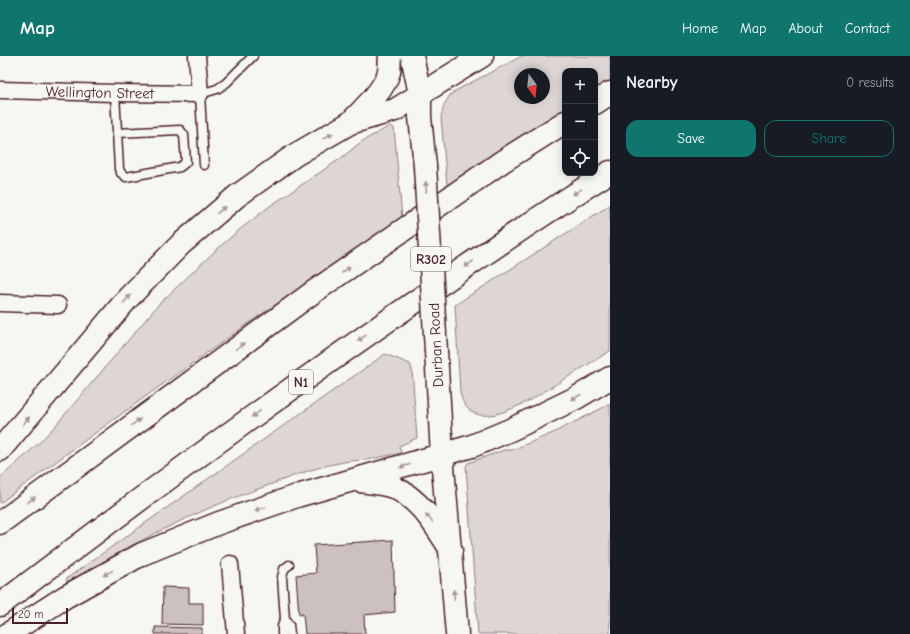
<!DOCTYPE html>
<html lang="en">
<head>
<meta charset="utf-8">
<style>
  :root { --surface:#171b24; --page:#20242c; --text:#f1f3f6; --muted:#9ea1a6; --line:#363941; --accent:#0f766e }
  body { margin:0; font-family:"Comic Neue",sans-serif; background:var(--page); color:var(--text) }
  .controls { position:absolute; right:12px; top:12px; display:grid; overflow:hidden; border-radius:8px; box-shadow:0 2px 10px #0003 }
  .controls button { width:36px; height:36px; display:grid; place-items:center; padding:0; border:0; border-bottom:1px solid var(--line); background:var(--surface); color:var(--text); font:20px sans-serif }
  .compass { position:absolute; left:514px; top:12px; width:36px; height:36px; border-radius:50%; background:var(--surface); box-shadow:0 2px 10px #0003; rotate:165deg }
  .scale { position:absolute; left:12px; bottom:10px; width:56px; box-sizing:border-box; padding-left:4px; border:2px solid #4a1f2b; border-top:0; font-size:11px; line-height:14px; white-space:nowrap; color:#4a1f2b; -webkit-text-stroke:3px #f6f6f2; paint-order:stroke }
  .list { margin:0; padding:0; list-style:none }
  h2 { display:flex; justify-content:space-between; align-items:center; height:52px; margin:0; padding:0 16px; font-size:17px }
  h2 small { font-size:13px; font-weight:400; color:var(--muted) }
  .actions { display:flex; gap:8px; padding:12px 16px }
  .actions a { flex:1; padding:9px 0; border:1px solid var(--accent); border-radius:12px; text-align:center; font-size:14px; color:var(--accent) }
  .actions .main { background:var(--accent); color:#fff }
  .icon { flex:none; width:22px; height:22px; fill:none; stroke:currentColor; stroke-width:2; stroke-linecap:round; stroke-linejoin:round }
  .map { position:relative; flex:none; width:610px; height:578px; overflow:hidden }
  header { display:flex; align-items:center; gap:24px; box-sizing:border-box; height:56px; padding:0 20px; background:var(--accent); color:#fff }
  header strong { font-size:19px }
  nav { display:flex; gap:22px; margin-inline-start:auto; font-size:14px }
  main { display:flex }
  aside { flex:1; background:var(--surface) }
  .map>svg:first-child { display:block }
  .green { fill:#ddd6d5; stroke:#947a80; fill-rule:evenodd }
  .building { fill:#ccc1c0; stroke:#4a1f2b }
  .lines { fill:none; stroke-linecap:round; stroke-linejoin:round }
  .lane-casing { stroke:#4a1f2b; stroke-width:11 }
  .street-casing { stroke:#4a1f2b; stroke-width:19 }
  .primary-casing { stroke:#4a1f2b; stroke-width:25 }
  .highway-casing { stroke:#4a1f2b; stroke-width:25 }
  .lane { stroke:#f6f6f2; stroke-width:8 }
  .street { stroke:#f6f6f2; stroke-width:16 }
  .primary { stroke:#f6f6f2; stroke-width:22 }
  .highway { stroke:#f6f6f2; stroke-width:22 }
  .primary-bridge-casing { stroke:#4a1f2b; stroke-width:25; stroke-linecap:butt }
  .primary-bridge { stroke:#f6f6f2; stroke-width:22 }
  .oneway { fill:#a99598 }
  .labels { text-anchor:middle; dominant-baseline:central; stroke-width:3; stroke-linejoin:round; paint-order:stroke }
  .shield { fill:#f6f6f2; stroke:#7e6067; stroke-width:1 }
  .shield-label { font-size:14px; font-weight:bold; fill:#4a1f2b }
  .street-label { font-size:15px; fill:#4a1f2b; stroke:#f6f6f2 }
</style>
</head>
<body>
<header>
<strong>Map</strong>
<nav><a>Home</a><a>Map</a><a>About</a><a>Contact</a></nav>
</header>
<main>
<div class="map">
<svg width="610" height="578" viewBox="0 0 610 578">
  <rect width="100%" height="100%" fill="#f6f6f2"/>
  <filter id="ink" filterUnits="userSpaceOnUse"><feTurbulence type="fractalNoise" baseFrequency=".025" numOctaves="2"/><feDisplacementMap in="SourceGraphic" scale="8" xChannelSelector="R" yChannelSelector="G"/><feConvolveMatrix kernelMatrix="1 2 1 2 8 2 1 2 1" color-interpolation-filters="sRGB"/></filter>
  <g filter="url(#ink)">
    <g class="green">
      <path d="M 522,0 L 610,0 L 610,25 L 595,34 L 595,15 L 565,15 L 565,54 L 447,130 L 441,61 L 444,49 L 450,39 L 457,34 ZM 520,18 L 544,18 L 544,42 L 520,42 Z"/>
      <path d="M 390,70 L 394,72 L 402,162 C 265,254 132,349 0,447 L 0,422 L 38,388 L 56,369 L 159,248 L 216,194 L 238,175 L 270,150 L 340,103 L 361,86 Z"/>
      <path d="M 610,149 L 610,295 L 532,343 C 509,355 468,376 460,336 L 455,249 Z"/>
      <path d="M 385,298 L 410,308 L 412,313 L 417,382 L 399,390 L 401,397 C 389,399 377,402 366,404 C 359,405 351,404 344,406 C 320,410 295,419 272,428 C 199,453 133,486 68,527 L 66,523 Z"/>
      <path d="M 610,348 L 610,578 L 478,578 L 466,410 L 468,407 L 504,394 L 512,394 L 553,377 Z"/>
    </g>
    <g class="building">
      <path d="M 393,484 L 395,556 L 364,559 L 365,578 L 305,578 L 303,558 L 299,559 L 296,519 L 316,517 L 314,489 Z"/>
      <path d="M 163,531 L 189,532 L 189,547 L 203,547 L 203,569 L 162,568 Z"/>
      <path d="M 155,571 L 202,572 L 202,578 L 155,578 Z"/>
    </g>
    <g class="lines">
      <g class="lane-casing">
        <g id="lane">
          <path d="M 115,37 L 119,113 L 121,117 L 126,121 L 180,111 L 186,106 L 184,79 L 180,74 L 117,77"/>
          <path d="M 204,109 L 200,38 L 217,33 L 226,27 L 253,0"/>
          <path d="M 289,509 L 284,513 L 282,521 L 285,563 L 289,569 L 290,578"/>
          <path d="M 282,578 L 282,570 L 285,563"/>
        </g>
      </g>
      <g class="street-casing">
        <g id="street">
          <path id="s1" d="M 0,34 L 115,37 L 200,38 L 197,0"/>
          <path d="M 0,247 L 58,249"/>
          <path d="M 230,508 L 236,578"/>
        </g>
      </g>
      <g class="primary-casing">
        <g id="primary">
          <path d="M 412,0 L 420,38 L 420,61 L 425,110"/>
          <path d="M 436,295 L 442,399 L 457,578"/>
        </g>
      </g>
      <g class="highway-casing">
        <g id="highway">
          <path d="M 595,47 L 610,37"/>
          <path d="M 351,66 C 364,52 383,36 389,16 C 390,11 389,5 390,0"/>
          <path d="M 0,394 L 128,242 L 181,188 L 237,140 L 295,99 L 350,67 L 395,54 L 482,0"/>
          <path d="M 360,425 C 371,427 383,427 393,431 C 420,443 436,470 451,494"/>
          <path d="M 0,467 L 312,237 L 503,105 L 565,66"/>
          <path d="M 0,549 C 139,443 279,339 422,241 C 484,198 546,156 610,116"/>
          <path d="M 8,578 L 65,541 L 142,498 L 219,467 L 297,440 L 472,390 L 510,374 L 576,342 L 610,322"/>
        </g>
      </g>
      <use href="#lane" class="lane"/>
      <use href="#street" class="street"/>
      <use href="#primary" class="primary"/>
      <use href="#highway" class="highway"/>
      <g class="primary-bridge-casing">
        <path id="primary-bridge" d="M 425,110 L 436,295"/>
      </g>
      <use href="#primary-bridge" class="primary-bridge"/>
    </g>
    <defs><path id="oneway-solid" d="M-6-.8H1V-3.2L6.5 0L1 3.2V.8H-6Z"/></defs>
    <g class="oneway">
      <use href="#oneway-solid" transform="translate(328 80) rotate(-30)"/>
      <use href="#oneway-solid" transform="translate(426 131) rotate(-93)"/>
      <use href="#oneway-solid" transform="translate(577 136) rotate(148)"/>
      <use href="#oneway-solid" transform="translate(221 154) rotate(-41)"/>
      <use href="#oneway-solid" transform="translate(469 208) rotate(145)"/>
      <use href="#oneway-solid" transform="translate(346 214) rotate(-35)"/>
      <use href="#oneway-solid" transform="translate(127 243) rotate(-48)"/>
      <use href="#oneway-solid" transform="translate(362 282) rotate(145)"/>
      <use href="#oneway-solid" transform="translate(240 290) rotate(-36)"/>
      <use href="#oneway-solid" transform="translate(576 341) rotate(152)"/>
      <use href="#oneway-solid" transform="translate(256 358) rotate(144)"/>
      <use href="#oneway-solid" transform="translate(26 365) rotate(-50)"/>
      <use href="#oneway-solid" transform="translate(136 366) rotate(-36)"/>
      <use href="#oneway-solid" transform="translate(405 410) rotate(163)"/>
      <use href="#oneway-solid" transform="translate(31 444) rotate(-36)"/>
      <use href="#oneway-solid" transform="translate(260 453) rotate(161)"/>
      <use href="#oneway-solid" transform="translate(429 462) rotate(-128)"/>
      <use href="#oneway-solid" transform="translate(108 517) rotate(151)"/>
      <use href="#oneway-solid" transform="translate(454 539) rotate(-95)"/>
    </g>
  </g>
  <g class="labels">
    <g class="shield">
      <rect x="411" y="191" width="40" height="24" rx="3"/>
      <rect x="289" y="314" width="24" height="24" rx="3"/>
    </g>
    <g class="shield-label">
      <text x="431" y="203">R302</text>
      <text x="301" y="326">N1</text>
    </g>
    <g class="street-label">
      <text stroke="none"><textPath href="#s1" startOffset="100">Wellington Street</textPath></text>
      <text transform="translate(436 289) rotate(-93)">Durban Road</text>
    </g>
  </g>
</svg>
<div class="controls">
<button>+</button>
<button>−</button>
<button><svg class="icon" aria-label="locate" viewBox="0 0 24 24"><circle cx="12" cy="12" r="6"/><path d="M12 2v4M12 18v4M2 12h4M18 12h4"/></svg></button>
</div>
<svg class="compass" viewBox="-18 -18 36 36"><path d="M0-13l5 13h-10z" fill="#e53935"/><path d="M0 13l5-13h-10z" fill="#9ea1a6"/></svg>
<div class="scale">20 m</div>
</div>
<aside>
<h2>Nearby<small>0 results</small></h2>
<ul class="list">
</ul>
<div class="actions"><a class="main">Save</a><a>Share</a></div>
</aside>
</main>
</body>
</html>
